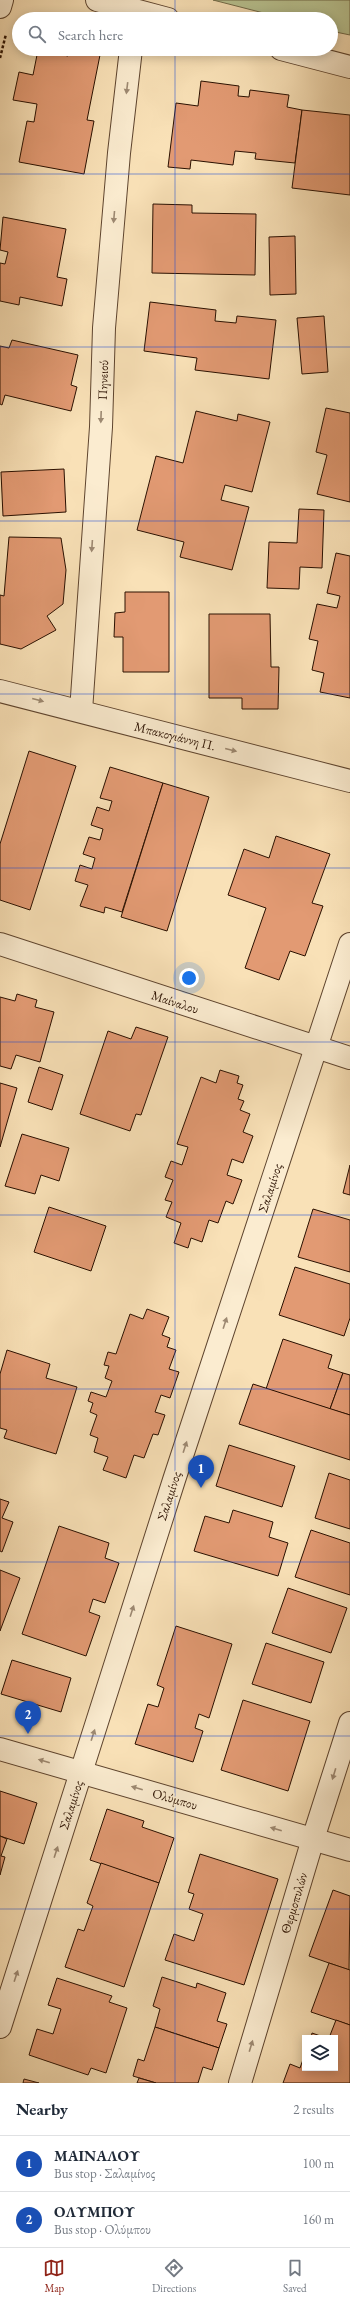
<!DOCTYPE html>
<html lang="en">
<head>
<meta charset="utf-8">
<style>
  :root { --surface:#fff; --page:#f2f2f3; --text:#1f2937; --muted:#747a83; --line:#e0e1e3; --accent:#8f2418 }
  body { margin:0; font-family:"EB Garamond",serif; background:var(--page); color:var(--text) }
  .controls { position:absolute; right:12px; bottom:12px; display:grid; overflow:hidden; border-radius:0px; box-shadow:0 2px 10px #0003 }
  .controls button { width:36px; height:36px; display:grid; place-items:center; padding:0; border:0; border-bottom:1px solid var(--line); background:var(--surface); color:var(--text); font:20px sans-serif }
  .you { position:absolute; left:189px; top:978px; width:14px; height:14px; margin:-10px; border:3px solid #fff; border-radius:50%; background:#1a73e8; box-shadow:0 0 0 6px #1a73e833 }
  .badge { display:grid; place-items:center; width:26px; height:26px; border-radius:50%; background:var(--accent); color:#fff; font-size:13px; font-weight:700 }
  .pin { position:absolute; translate:-50% -33px; filter:drop-shadow(0 1px 2px #0008) }
  .pin::after { content:''; position:absolute; top:21px; width:14px; height:12px; background:inherit; clip-path:polygon(0 0,100% 0,50% 100%) }
  .list { margin:0; padding:0; list-style:none }
  h2 { display:flex; justify-content:space-between; align-items:center; height:52px; margin:0; padding:0 16px; font-size:17px }
  h2 small { font-size:13px; font-weight:400; color:var(--muted) }
  .list li { display:grid; grid-template-columns:26px 1fr auto; gap:12px; align-items:center; box-sizing:border-box; height:56px; padding:0 16px; border-top:1px solid var(--line) }
  .list b { display:block; font-size:15px; white-space:nowrap }
  .list p { margin:0; font-size:13px; white-space:nowrap; color:var(--muted) }
  .list em { font-size:13px; font-style:normal; color:var(--muted) }
  .icon { flex:none; width:22px; height:22px; fill:none; stroke:currentColor; stroke-width:2; stroke-linecap:round; stroke-linejoin:round }
  .map { position:relative; flex:none; width:350px; height:2083px; overflow:hidden }
  .search { position:absolute; background:var(--surface); box-shadow:0 2px 10px #0003; left:12px; right:12px; top:12px; height:44px; display:flex; align-items:center; gap:10px; box-sizing:border-box; padding:0 14px; border-radius:22px; color:var(--muted); font-size:15px }
  .sheet { height:164px; background:var(--surface) }
  nav { display:flex; justify-content:space-around; align-items:center; box-sizing:border-box; height:56px; border-top:1px solid var(--line); background:var(--surface); font-size:11px; color:var(--muted) }
  nav a { display:grid; justify-items:center; gap:2px }
  nav .on { color:var(--accent) }
  .map>svg:first-child { display:block }
  .green { fill:#b9c492; stroke:#726a49 }
  .building { fill:#e29a73; stroke:#2a1000 }
  .lines { fill:none; stroke-linecap:round; stroke-linejoin:round }
  .minor-casing { stroke:#5e442e; stroke-width:24 }
  .tertiary-casing { stroke:#5e442e; stroke-width:24 }
  .path { stroke:#2a1000; stroke-width:2.5; stroke-dasharray:3 2; stroke-linecap:butt }
  .minor { stroke:#fbecd0; stroke-width:22 }
  .tertiary { stroke:#fbecd0; stroke-width:22 }
  .oneway { fill:#9d8972 }
  .grid { fill:none; stroke:#1d4ed8; stroke-width:1; stroke-opacity:0.55 }
  .labels { text-anchor:middle; dominant-baseline:central; stroke-width:3.5; stroke-linejoin:round; paint-order:stroke }
  .street-label { font-size:13px; fill:#2a1000; stroke:#fbecd0 }
</style>
</head>
<body>
<div class="map">
<svg width="350" height="2083" viewBox="0 0 350 2083">
  <rect width="100%" height="100%" fill="#f9e1b7"/>
  <filter id="stains"><feTurbulence type="fractalNoise" baseFrequency=".005" numOctaves="4"/><feColorMatrix values="0 0 0 0 .2 0 0 0 0 .09 0 0 0 0 .02 0 0 0 .5 -.17"/></filter>
  <radialGradient id="worn" r=".72"><stop offset=".6" stop-color="#630" stop-opacity="0"/><stop offset="1" stop-color="#630" stop-opacity=".3"/></radialGradient>
  <path class="green" d="M 213,0 L 350,0 L 350,35 L 331,31 L 331,19 L 287,19 Z"/>
  <g class="building">
    <path d="M 69,49 L 101,50 L 87,120 L 94,121 L 84,174 L 19,162 L 27,121 L 34,122 L 37,104 L 13,100 L 19,72 L 33,75 L 38,50 L 68,56 Z"/>
    <path d="M 201,81 L 239,86 L 238,96 L 249,97 L 250,90 L 289,95 L 287,107 L 302,110 L 295,163 L 255,159 L 256,153 L 235,151 L 233,165 L 191,160 L 190,169 L 168,167 L 176,103 L 198,106 Z"/>
    <path d="M 302,110 L 350,115 L 350,195 L 292,188 Z"/>
    <path d="M 153,204 L 192,205 L 192,213 L 256,214 L 255,275 L 152,273 Z"/>
    <path d="M 3,217 L 66,229 L 57,277 L 67,279 L 62,306 L 20,297 L 19,305 L 0,301 L 0,263 L 5,264 L 8,252 L 0,250 Z"/>
    <path d="M 295,236 L 296,294 L 270,295 L 269,237 Z"/>
    <path d="M 150,302 L 216,310 L 215,321 L 236,323 L 237,316 L 276,320 L 269,379 L 195,370 L 197,358 L 144,351 Z"/>
    <path d="M 324,316 L 328,372 L 302,374 L 297,318 Z"/>
    <path d="M 12,340 L 78,355 L 71,385 L 77,387 L 71,411 L 5,395 L 2,405 L 0,404 L 0,346 L 9,348 Z"/>
    <path d="M 326,408 L 350,413 L 350,502 L 317,494 L 327,455 L 316,452 Z"/>
    <path d="M 196,411 L 237,421 L 238,414 L 270,422 L 252,492 L 225,485 L 221,500 L 249,507 L 232,570 L 180,557 L 184,542 L 137,530 L 156,456 L 183,463 Z"/>
    <path d="M 64,469 L 66,512 L 3,516 L 1,472 Z"/>
    <path d="M 299,509 L 324,510 L 322,568 L 300,567 L 299,589 L 267,588 L 269,542 L 297,543 Z"/>
    <path d="M 9,537 L 61,538 L 66,570 L 63,604 L 47,616 L 56,630 L 21,649 L 0,644 L 0,595 L 4,596 Z"/>
    <path d="M 336,553 L 350,556 L 350,698 L 320,692 L 324,673 L 312,670 L 318,641 L 309,639 L 317,604 L 337,608 L 340,596 L 327,593 Z"/>
    <path d="M 125,592 L 169,592 L 169,672 L 123,672 L 123,637 L 114,637 L 115,613 L 125,612 Z"/>
    <path d="M 209,614 L 270,614 L 271,667 L 279,667 L 278,709 L 242,709 L 242,698 L 209,698 Z"/>
    <path d="M 29,751 L 76,766 L 30,910 L 0,900 L 0,844 Z"/>
    <path d="M 110,767 L 163,783 L 122,912 L 105,907 L 104,913 L 80,906 L 88,885 L 75,881 L 80,865 L 92,869 L 95,858 L 83,854 L 89,837 L 100,840 L 103,829 L 91,825 L 97,807 L 109,811 L 112,801 L 100,798 Z"/>
    <path d="M 163,783 L 209,797 L 167,931 L 121,917 Z"/>
    <path d="M 276,836 L 330,854 L 312,903 L 323,906 L 305,956 L 290,951 L 279,980 L 245,968 L 266,908 L 228,895 L 244,849 L 269,858 Z"/>
    <path d="M 17,994 L 37,1000 L 35,1007 L 54,1012 L 40,1062 L 16,1055 L 11,1069 L 0,1066 L 0,997 L 15,1001 Z"/>
    <path d="M 136,1027 L 168,1037 L 141,1115 L 136,1114 L 130,1131 L 80,1114 L 108,1031 L 131,1039 Z"/>
    <path d="M 39,1067 L 63,1075 L 52,1110 L 28,1102 Z"/>
    <path d="M 220,1070 L 239,1076 L 237,1083 L 243,1085 L 238,1099 L 244,1101 L 240,1110 L 250,1114 L 243,1132 L 253,1136 L 243,1163 L 232,1159 L 227,1175 L 242,1180 L 233,1204 L 226,1201 L 218,1223 L 209,1220 L 202,1242 L 191,1238 L 188,1248 L 174,1243 L 181,1223 L 166,1217 L 172,1202 L 165,1200 L 173,1180 L 165,1177 L 171,1161 L 182,1165 L 188,1147 L 177,1144 L 201,1077 L 216,1083 Z"/>
    <path d="M 0,1083 L 17,1088 L 0,1147 Z"/>
    <path d="M 22,1134 L 69,1148 L 59,1181 L 41,1175 L 35,1194 L 5,1186 Z"/>
    <path d="M 350,1165 L 350,1195 L 343,1193 Z"/>
    <path d="M 49,1207 L 106,1226 L 91,1271 L 34,1252 Z"/>
    <path d="M 313,1209 L 350,1220 L 350,1272 L 298,1257 Z"/>
    <path d="M 295,1267 L 350,1284 L 350,1318 L 344,1336 L 279,1315 Z"/>
    <path d="M 147,1309 L 169,1317 L 162,1335 L 170,1338 L 167,1347 L 176,1350 L 169,1369 L 179,1372 L 170,1398 L 161,1395 L 155,1412 L 165,1415 L 158,1435 L 153,1434 L 144,1458 L 134,1455 L 126,1478 L 103,1470 L 108,1457 L 94,1452 L 98,1438 L 90,1435 L 97,1415 L 90,1412 L 93,1403 L 88,1401 L 91,1392 L 106,1397 L 112,1381 L 105,1378 L 109,1366 L 104,1365 L 108,1352 L 116,1354 L 130,1314 L 143,1319 Z"/>
    <path d="M 283,1339 L 332,1355 L 328,1368 L 343,1373 L 330,1409 L 266,1389 Z"/>
    <path d="M 7,1350 L 50,1364 L 46,1378 L 77,1387 L 56,1454 L 4,1438 L 7,1430 L 0,1428 L 0,1374 Z"/>
    <path d="M 343,1373 L 350,1375 L 350,1415 L 330,1409 Z"/>
    <path d="M 253,1384 L 350,1415 L 350,1460 L 239,1424 Z"/>
    <path d="M 229,1445 L 295,1466 L 282,1507 L 216,1486 Z"/>
    <path d="M 329,1473 L 350,1480 L 350,1529 L 315,1518 Z"/>
    <path d="M 0,1499 L 9,1502 L 2,1518 L 13,1522 L 2,1552 L 0,1551 Z"/>
    <path d="M 233,1510 L 273,1522 L 269,1537 L 288,1543 L 278,1576 L 194,1551 L 205,1516 L 229,1523 Z"/>
    <path d="M 59,1526 L 109,1543 L 105,1558 L 119,1563 L 105,1603 L 93,1599 L 89,1612 L 100,1616 L 86,1656 L 22,1634 Z"/>
    <path d="M 311,1530 L 350,1543 L 350,1595 L 295,1577 Z"/>
    <path d="M 0,1570 L 20,1578 L 0,1631 Z"/>
    <path d="M 288,1588 L 347,1608 L 331,1653 L 272,1633 Z"/>
    <path d="M 176,1626 L 232,1644 L 209,1718 L 199,1714 L 195,1728 L 203,1731 L 193,1762 L 135,1744 L 148,1704 L 158,1707 L 164,1688 L 157,1685 Z"/>
    <path d="M 266,1643 L 324,1662 L 311,1703 L 252,1684 Z"/>
    <path d="M 12,1660 L 71,1678 L 61,1712 L 1,1694 Z"/>
    <path d="M 243,1700 L 310,1721 L 288,1791 L 221,1770 Z"/>
    <path d="M 0,1791 L 37,1803 L 24,1844 L 0,1836 Z"/>
    <path d="M 107,1809 L 144,1821 L 142,1827 L 174,1838 L 159,1883 L 90,1860 Z"/>
    <path d="M 0,1836 L 7,1839 L 1,1856 L 5,1857 L 0,1875 Z"/>
    <path d="M 200,1854 L 278,1879 L 244,1985 L 165,1960 L 174,1934 L 194,1941 L 203,1914 L 189,1909 L 194,1894 L 188,1892 Z"/>
    <path d="M 101,1863 L 159,1883 L 124,1987 L 65,1967 L 78,1929 L 84,1931 L 93,1906 L 87,1903 Z"/>
    <path d="M 333,1890 L 350,1896 L 349,1970 L 309,1956 Z"/>
    <path d="M 329,1963 L 350,1970 L 350,2025 L 311,2012 Z"/>
    <path d="M 162,1977 L 196,1988 L 197,1983 L 226,1993 L 217,2021 L 227,2024 L 219,2048 L 155,2027 L 160,2009 L 153,2006 Z"/>
    <path d="M 57,1978 L 112,1996 L 109,2002 L 127,2008 L 106,2073 L 91,2068 L 88,2075 L 29,2055 L 37,2029 L 53,2034 L 61,2009 L 48,2005 Z"/>
    <path d="M 336,2020 L 350,2025 L 350,2083 L 283,2083 L 290,2064 L 300,2068 L 305,2054 L 305,2068 L 335,2068 L 335,2038 L 329,2038 Z"/>
    <path d="M 155,2027 L 219,2048 L 212,2070 L 203,2067 L 198,2083 L 156,2083 L 133,2076 L 138,2059 L 144,2061 Z"/>
    <path d="M 312,2033 L 326,2038 L 311,2038 Z"/>
    <path d="M 139,2078 L 156,2083 L 137,2083 Z"/>
    <path d="M 24,2079 L 39,2083 L 23,2083 Z"/>
  </g>
  <g class="lines">
    <g class="minor-casing">
      <g id="minor">
        <path d="M 97,0 L 168,19"/>
        <path d="M 0,7 L 2,0"/>
        <path d="M 281,49 L 350,67"/>
        <path d="M 81,711 L 101,427 L 104,328 L 119,153 L 131,49"/>
        <path d="M 0,944 L 350,1058"/>
        <path d="M 0,2027 L 174,1480 L 350,944"/>
        <path d="M 240,2083 L 313,1839"/>
      </g>
    </g>
    <g class="tertiary-casing">
      <g id="tertiary">
        <path d="M 0,691 L 350,781"/>
        <path d="M 0,1749 L 350,1850"/>
        <path d="M 313,1839 L 350,1723"/>
      </g>
    </g>
    <path class="path" d="M 0,58 L 6,34"/>
    <use href="#minor" class="minor"/>
    <use href="#tertiary" class="tertiary"/>
  </g>
  <defs><path id="oneway-solid" d="M-6-.8H1V-3.2L6.5 0L1 3.2V.8H-6Z"/></defs>
  <g class="oneway">
    <use href="#oneway-solid" transform="translate(127 88) rotate(97)"/>
    <use href="#oneway-solid" transform="translate(114 217) rotate(95)"/>
    <use href="#oneway-solid" transform="translate(101 417) rotate(92)"/>
    <use href="#oneway-solid" transform="translate(92 546) rotate(94)"/>
    <use href="#oneway-solid" transform="translate(38 700) rotate(15)"/>
    <use href="#oneway-solid" transform="translate(231 750) rotate(14)"/>
    <use href="#oneway-solid" transform="translate(225 1323) rotate(-72)"/>
    <use href="#oneway-solid" transform="translate(185 1447) rotate(-72)"/>
    <use href="#oneway-solid" transform="translate(132 1611) rotate(-72)"/>
    <use href="#oneway-solid" transform="translate(93 1735) rotate(-72)"/>
    <use href="#oneway-solid" transform="translate(44 1761) rotate(-164)"/>
    <use href="#oneway-solid" transform="translate(334 1774) rotate(107)"/>
    <use href="#oneway-solid" transform="translate(137 1788) rotate(-164)"/>
    <use href="#oneway-solid" transform="translate(276 1829) rotate(-164)"/>
    <use href="#oneway-solid" transform="translate(56 1852) rotate(-72)"/>
    <use href="#oneway-solid" transform="translate(16 1976) rotate(-72)"/>
    <use href="#oneway-solid" transform="translate(251 2046) rotate(-73)"/>
  </g>
  <path class="grid" d="M 175,0 L 175,19M 175,49 L 175,2083M 0,174 L 350,174M 0,347 L 350,347M 0,521 L 350,521M 0,694 L 350,694M 0,868 L 350,868M 0,1042 L 350,1042M 0,1215 L 350,1215M 0,1389 L 350,1389M 0,1562 L 350,1562M 0,1736 L 350,1736M 0,1909 L 350,1909"/>
  <g class="labels">
    <g class="street-label">
      <text transform="translate(103 380) rotate(-88)">Πηνειού</text>
      <text transform="translate(175 736) rotate(14)">Μπακογιάννη Π.</text>
      <text transform="translate(175 1002) rotate(18)">Μαίναλου</text>
      <text transform="translate(270 1188) rotate(-72)">Σαλαμίνος</text>
      <text transform="translate(169 1496) rotate(-72)">Σαλαμίνος</text>
      <text transform="translate(175 1799) rotate(16)">Ολύμπου</text>
      <text transform="translate(71 1805) rotate(-72)">Σαλαμίνος</text>
      <text transform="translate(294 1903) rotate(-73)">Θερμοπυλών</text>
    </g>
  </g>
  <rect width="100%" height="100%" filter="url(#stains)"/>
  <rect width="100%" height="100%" fill="url(#worn)"/>
</svg>
<div class="controls">
<button><svg class="icon" aria-label="layers" viewBox="0 0 24 24"><path d="M12 4l9 5-9 5-9-5zM3 14l9 5 9-5"/></svg></button>
</div>
<div class="you"></div>
<div class="pin badge" style="left:201px;top:1488px;background:#1a4fb4">1</div>
<div class="pin badge" style="left:28px;top:1734px;background:#1a4fb4">2</div>
<div class="search"><svg class="icon" aria-label="search" viewBox="0 0 24 24"><circle cx="10" cy="10" r="6"/><path d="M15 15l6 6"/></svg>Search here</div>
</div>
<section class="sheet">
<h2>Nearby<small>2 results</small></h2>
<ul class="list">
<li><span class="badge" style="background:#1a4fb4">1</span><div><b>ΜΑΙΝΑΛΟΥ</b><p>Bus stop · Σαλαμίνος</p></div><em>100 m</em></li>
<li><span class="badge" style="background:#1a4fb4">2</span><div><b>ΟΛΥΜΠΟΥ</b><p>Bus stop · Ολύμπου</p></div><em>160 m</em></li>
</ul>
</section>
<nav>
<a class="on"><svg class="icon" aria-label="map" viewBox="0 0 24 24"><path d="M3 6l6-2 6 2 6-2v14l-6 2-6-2-6 2zM9 4v14M15 6v14"/></svg>Map</a>
<a><svg class="icon" aria-label="directions" viewBox="0 0 24 24"><path d="M12 3l9 9-9 9-9-9zM9 14v-3h6M13 9l2 2-2 2"/></svg>Directions</a>
<a><svg class="icon" aria-label="saved" viewBox="0 0 24 24"><path d="M7 4h10v16l-5-4-5 4z"/></svg>Saved</a>
</nav>
</body>
</html>
